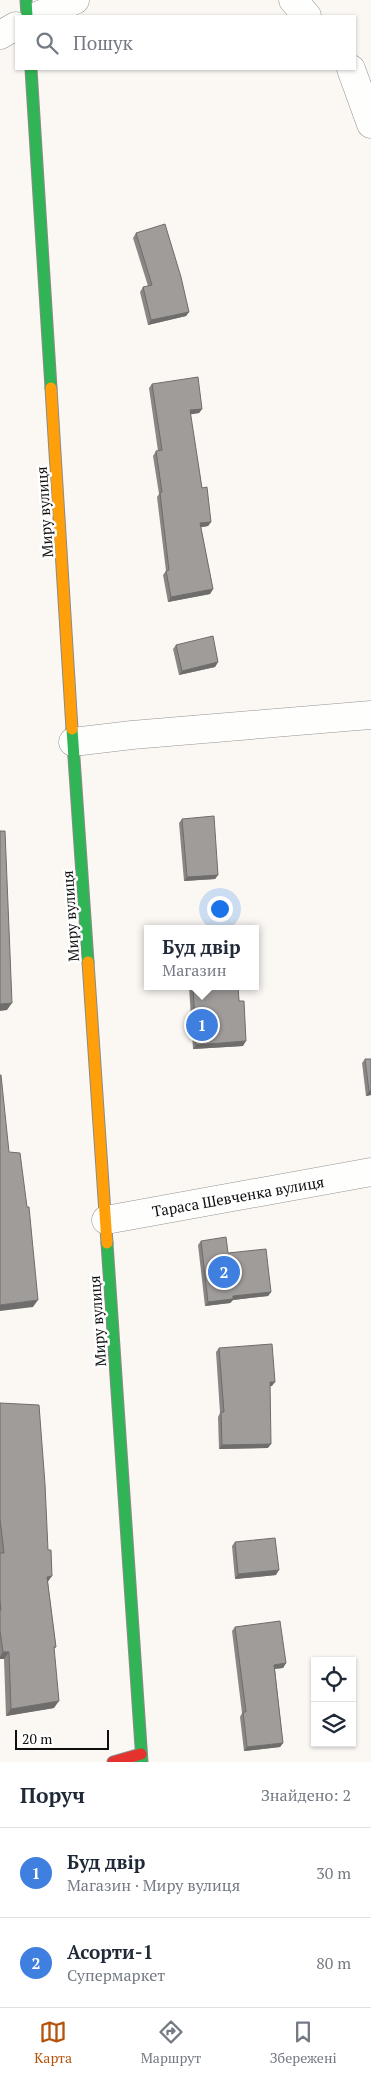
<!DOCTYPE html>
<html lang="uk">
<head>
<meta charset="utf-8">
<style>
  :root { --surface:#fff; --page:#f2f2f3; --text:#1f2937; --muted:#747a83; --line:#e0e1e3; --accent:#b45309 }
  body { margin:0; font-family:"PT Serif",serif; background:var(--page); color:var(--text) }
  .controls { position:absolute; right:15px; bottom:15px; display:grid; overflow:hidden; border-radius:0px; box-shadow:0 1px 4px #0004 }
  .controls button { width:45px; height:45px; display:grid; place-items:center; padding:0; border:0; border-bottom:1px solid var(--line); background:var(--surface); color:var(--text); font:25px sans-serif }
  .scale { position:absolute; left:15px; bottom:12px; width:94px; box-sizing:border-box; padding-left:5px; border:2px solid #0f0f0f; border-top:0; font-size:14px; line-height:18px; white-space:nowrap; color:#0f0f0f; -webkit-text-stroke:4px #fff; paint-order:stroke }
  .you { position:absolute; left:219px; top:908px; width:18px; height:18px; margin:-12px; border:4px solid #fff; border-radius:50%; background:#1a73e8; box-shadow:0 0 0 8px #1a73e833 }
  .badge { display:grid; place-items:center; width:32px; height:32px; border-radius:50%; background:var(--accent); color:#fff; font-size:16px; font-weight:700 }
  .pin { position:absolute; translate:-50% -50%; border:2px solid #fff; box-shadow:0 1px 5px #0006 }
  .popup { position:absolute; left:144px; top:925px; width:115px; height:65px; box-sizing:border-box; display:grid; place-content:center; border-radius:0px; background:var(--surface); filter:drop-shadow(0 1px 4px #0005); font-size:16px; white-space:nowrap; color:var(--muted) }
  .popup b { font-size:19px; color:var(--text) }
  .popup::after { content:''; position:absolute; left:50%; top:100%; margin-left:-10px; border:10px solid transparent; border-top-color:var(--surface) }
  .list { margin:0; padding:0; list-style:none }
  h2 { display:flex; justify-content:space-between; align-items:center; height:65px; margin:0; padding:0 20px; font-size:21px }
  h2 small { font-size:16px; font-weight:400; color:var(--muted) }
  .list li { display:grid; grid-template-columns:32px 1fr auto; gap:15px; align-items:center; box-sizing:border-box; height:90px; padding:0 20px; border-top:1px solid var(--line) }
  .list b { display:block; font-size:19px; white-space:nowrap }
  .list p { margin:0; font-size:16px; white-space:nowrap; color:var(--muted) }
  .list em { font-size:16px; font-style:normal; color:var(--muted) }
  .icon { flex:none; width:28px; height:28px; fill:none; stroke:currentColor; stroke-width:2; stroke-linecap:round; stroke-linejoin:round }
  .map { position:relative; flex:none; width:371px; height:1762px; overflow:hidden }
  .search { position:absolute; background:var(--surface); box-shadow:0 1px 4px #0004; left:15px; right:15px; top:15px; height:55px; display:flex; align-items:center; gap:12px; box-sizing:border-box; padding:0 18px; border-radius:0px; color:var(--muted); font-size:19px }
  .sheet { height:245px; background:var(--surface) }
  nav { display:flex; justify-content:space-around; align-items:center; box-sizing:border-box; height:70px; border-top:1px solid var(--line); background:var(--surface); font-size:14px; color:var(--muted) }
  nav a { display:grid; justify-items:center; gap:2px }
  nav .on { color:var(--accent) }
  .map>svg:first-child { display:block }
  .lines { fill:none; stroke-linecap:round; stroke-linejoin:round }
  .street-casing { stroke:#959492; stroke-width:29 }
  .fast-casing { stroke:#8c8b89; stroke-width:13 }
  .slow-casing { stroke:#8c8b89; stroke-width:13 }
  .jam-casing { stroke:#8c8b89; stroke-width:13 }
  .street { stroke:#fefefd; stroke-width:28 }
  .fast { stroke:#30b455; stroke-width:11 }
  .slow { stroke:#ff9f0a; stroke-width:11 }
  .jam { stroke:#e5322d; stroke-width:11 }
  .wall { fill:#898684 }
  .shaded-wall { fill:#6f6d6c }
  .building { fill:#9f9c9a; stroke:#6f6d6c }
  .labels { text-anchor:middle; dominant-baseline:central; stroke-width:5; stroke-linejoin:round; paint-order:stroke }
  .street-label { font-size:15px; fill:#0f0f0f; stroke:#fff }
</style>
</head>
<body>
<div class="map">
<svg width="371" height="1762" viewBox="0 0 371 1762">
  <rect width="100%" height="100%" fill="#fbf8f4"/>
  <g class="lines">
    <g class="street-casing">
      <g id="street">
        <path d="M 293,0 L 307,16"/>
        <path d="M 37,16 L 75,0"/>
        <path d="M 0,35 L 16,26"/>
        <path d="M 351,69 L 371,124"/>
        <path d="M 73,742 L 132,735 L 371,715"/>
        <path d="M 106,1220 L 371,1172"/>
      </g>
    </g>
    <g class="fast-casing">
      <g id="fast">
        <path d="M 26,0 L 27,16"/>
        <path d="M 31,69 L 51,388"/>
        <path d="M 72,729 L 88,962"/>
        <path d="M 107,1243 L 142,1762"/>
      </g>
    </g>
    <g class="slow-casing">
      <g id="slow">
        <path d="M 51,388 L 72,729"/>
        <path d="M 88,962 L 107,1243"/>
      </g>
    </g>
    <g class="jam-casing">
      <path id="jam" d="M 113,1762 L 141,1754"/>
    </g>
    <use href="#street" class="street"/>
    <use href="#fast" class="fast"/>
    <use href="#slow" class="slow"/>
    <use href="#jam" class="jam"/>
  </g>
  <g class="wall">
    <path d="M 136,233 L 189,312 L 186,316 L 148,325 L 140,292 L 143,287 L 148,286 L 133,238 Z"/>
    <path d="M 152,384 L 202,409 L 199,413 L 190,414 L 202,488 L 211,522 L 208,526 L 201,527 L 213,589 L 210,594 L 168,602 L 163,575 L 166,571 L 157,497 L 159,494 L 153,456 L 156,451 L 158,451 L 149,388 Z"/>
    <path d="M 176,645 L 218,662 L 215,667 L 179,675 L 173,649 Z"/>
    <path d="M 182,819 L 218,875 L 215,879 L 184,881 L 179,823 Z"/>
    <path d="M 189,986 L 238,986 L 243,1046 L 193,1049 Z"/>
    <path d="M 365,1059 L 371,1095 L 366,1096 L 362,1063 Z"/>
    <path d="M 201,1241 L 228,1253 L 271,1292 L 268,1296 L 233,1300 L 230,1303 L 205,1306 L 198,1245 Z"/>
    <path d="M 219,1348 L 272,1386 L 270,1386 L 268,1448 L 219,1449 L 218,1417 L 220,1413 L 216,1352 Z"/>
    <path d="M 0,1403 L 48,1583 L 56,1647 L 54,1649 L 54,1708 L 6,1716 L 4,1659 L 0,1659 Z"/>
    <path d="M 235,1542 L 276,1575 L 235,1579 L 232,1546 Z"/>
    <path d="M 235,1627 L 286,1663 L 283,1668 L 275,1669 L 283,1743 L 280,1747 L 244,1751 L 240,1717 L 242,1713 L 232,1631 Z"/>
  </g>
  <g class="shaded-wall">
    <path d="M 189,312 L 186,316 L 148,325 L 151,320 Z"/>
    <path d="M 202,409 L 199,413 L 187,415 L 190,410 Z"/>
    <path d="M 211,522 L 208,526 L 197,528 L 200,523 Z"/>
    <path d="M 213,589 L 210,594 L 168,602 L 171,597 Z"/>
    <path d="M 218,662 L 215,667 L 179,675 L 182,671 Z"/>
    <path d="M 218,875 L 215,879 L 184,881 L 187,877 Z"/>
    <path d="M 12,1003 L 7,1010 L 0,1011 L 0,1004 Z"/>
    <path d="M 246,1041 L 243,1046 L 193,1049 L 196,1045 Z"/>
    <path d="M 369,1091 L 371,1091 L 371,1095 L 366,1096 Z"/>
    <path d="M 271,1292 L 268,1296 L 233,1300 L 230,1303 L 205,1306 L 208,1302 L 233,1296 Z"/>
    <path d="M 38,1300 L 33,1307 L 0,1311 L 0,1305 Z"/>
    <path d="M 270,1382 L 275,1382 L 272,1386 L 267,1387 Z"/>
    <path d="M 271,1444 L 268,1448 L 219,1449 L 222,1445 Z"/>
    <path d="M 279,1570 L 276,1575 L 235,1579 L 238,1574 Z"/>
    <path d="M 52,1576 L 47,1583 L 47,1577 Z"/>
    <path d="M 3,1652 L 9,1652 L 4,1659 L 0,1659 L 0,1657 Z"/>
    <path d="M 286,1663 L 283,1668 L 271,1669 L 274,1665 Z"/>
    <path d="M 59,1701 L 54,1708 L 6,1716 L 11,1709 Z"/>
    <path d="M 283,1743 L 280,1747 L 244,1751 L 247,1747 Z"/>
  </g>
  <g class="building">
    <path d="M 165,224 L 181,277 L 189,312 L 151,320 L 143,287 L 152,285 L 136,233 Z"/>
    <path d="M 198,377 L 202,409 L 190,410 L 202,488 L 207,487 L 211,522 L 200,523 L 213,589 L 171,597 L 166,571 L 169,570 L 160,493 L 162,492 L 156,451 L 162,450 L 152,384 Z"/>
    <path d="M 213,636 L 218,662 L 182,671 L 176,645 Z"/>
    <path d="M 214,816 L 218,875 L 187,877 L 182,819 Z"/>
    <path d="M 0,831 L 5,831 L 12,1003 L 0,1004 Z"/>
    <path d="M 193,986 L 238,986 L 239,1001 L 244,1001 L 246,1041 L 196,1045 Z"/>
    <path d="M 365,1059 L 371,1059 L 371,1091 L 369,1091 Z"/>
    <path d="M 0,1075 L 1,1075 L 9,1152 L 20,1153 L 27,1207 L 29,1207 L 38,1300 L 0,1305 Z"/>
    <path d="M 226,1237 L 228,1253 L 266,1249 L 271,1292 L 233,1296 L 233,1299 L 208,1302 L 201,1241 Z"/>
    <path d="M 272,1344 L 275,1382 L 270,1382 L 271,1444 L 222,1445 L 221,1412 L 224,1412 L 219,1348 Z"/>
    <path d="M 0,1403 L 39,1405 L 45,1484 L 48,1550 L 51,1550 L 52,1576 L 47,1577 L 56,1647 L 54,1647 L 59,1701 L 11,1709 L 9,1652 L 3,1652 L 0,1631 L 0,1610 L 1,1610 L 0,1600 L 0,1553 L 4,1553 L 0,1519 Z"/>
    <path d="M 275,1538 L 279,1570 L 238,1574 L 235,1542 Z"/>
    <path d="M 280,1621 L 286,1663 L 274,1665 L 283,1743 L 247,1747 L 243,1712 L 246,1712 L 235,1627 Z"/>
  </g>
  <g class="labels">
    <g class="street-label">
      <text transform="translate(44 512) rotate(-94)">Миру вулиця</text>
      <text transform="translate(70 916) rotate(-94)">Миру вулиця</text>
      <text transform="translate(238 1196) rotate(-10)">Тараса Шевченка вулиця</text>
      <text transform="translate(97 1321) rotate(-94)">Миру вулиця</text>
    </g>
  </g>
</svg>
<div class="controls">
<button><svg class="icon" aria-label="locate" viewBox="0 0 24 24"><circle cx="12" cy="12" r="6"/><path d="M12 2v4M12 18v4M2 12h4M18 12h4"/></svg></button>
<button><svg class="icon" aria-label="layers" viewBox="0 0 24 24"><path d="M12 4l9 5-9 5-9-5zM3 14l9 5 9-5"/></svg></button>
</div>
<div class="scale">20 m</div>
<div class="you"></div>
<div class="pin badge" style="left:202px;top:1025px;background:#3f7fe0">1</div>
<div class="popup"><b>Буд двір</b>Магазин</div>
<div class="pin badge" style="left:224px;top:1272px;background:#3f7fe0">2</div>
<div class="search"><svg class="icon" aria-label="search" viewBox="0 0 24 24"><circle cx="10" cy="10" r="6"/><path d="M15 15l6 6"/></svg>Пошук</div>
</div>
<section class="sheet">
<h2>Поруч<small>Знайдено: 2</small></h2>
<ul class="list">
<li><span class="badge" style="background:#3f7fe0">1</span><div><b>Буд двір</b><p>Магазин · Миру вулиця</p></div><em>30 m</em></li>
<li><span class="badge" style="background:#3f7fe0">2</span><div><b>Асорти-1</b><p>Супермаркет</p></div><em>80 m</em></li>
</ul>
</section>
<nav>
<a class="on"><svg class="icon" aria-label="map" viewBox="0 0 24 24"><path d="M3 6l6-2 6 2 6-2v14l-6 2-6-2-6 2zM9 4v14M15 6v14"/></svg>Карта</a>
<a><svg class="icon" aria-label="directions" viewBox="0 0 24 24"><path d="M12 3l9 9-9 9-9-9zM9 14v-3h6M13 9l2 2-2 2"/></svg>Маршрут</a>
<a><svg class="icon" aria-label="saved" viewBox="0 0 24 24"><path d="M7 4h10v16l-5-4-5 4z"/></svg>Збережені</a>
</nav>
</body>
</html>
